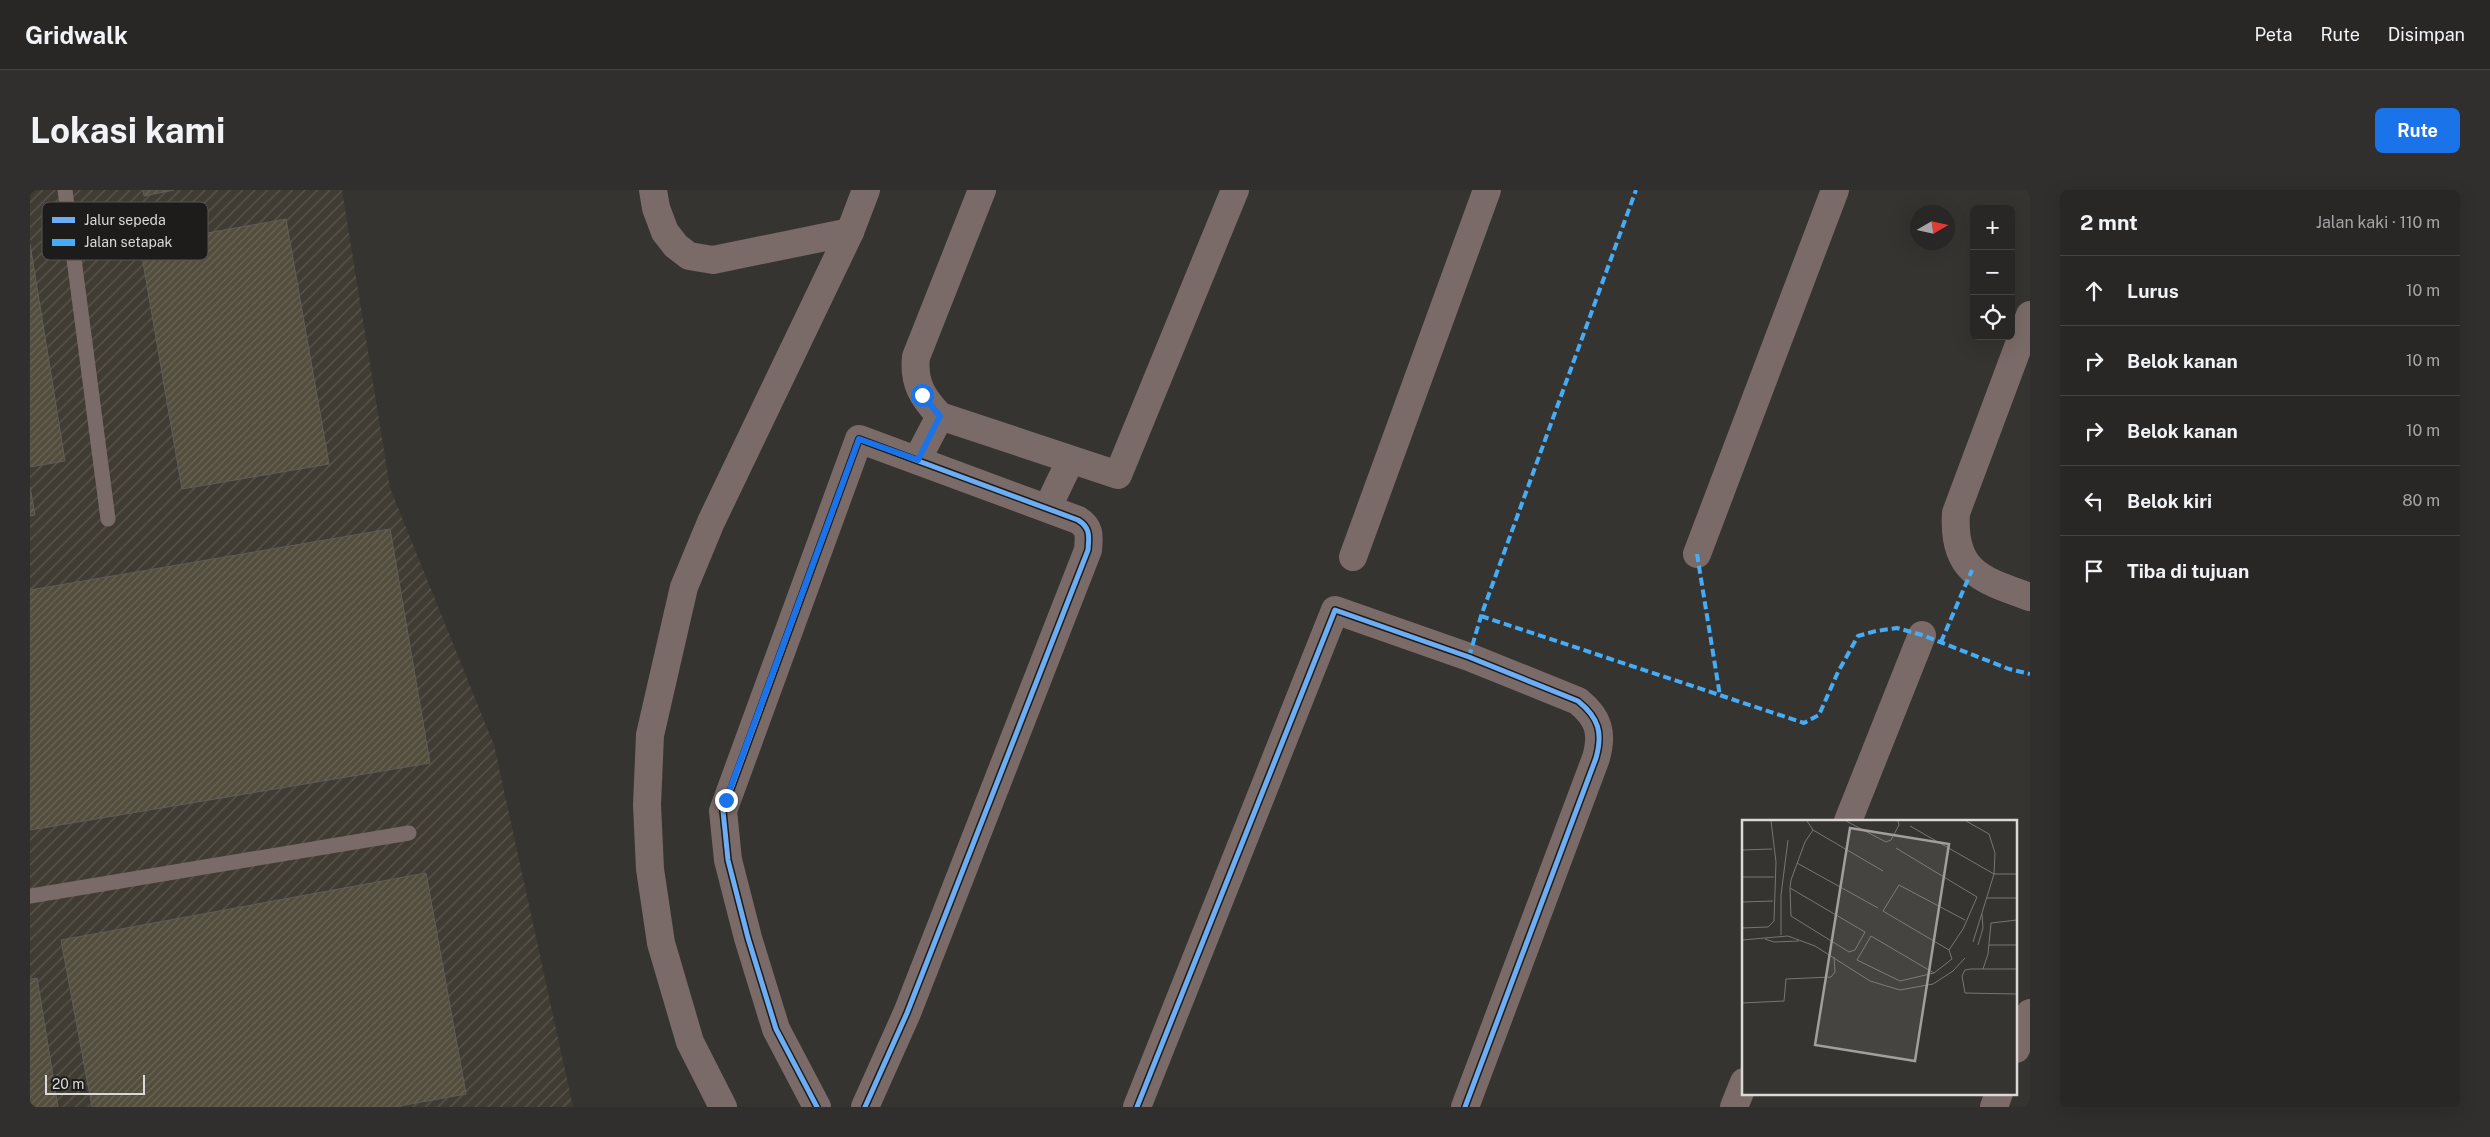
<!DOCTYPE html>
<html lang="id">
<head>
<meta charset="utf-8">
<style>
  :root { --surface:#282725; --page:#302f2d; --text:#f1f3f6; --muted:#a5a5a7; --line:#444442; --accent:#1a73e8 }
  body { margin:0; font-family:"Public Sans",sans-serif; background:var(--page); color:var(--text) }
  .controls { position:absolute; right:15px; top:15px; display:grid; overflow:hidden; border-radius:8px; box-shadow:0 5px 20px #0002 }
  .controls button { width:45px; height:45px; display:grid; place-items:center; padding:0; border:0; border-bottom:1px solid var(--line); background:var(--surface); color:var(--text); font:25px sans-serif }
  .compass { position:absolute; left:1880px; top:15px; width:45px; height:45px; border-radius:50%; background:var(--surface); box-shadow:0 5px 20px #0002; rotate:81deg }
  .scale { position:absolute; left:15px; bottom:12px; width:100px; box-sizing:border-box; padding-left:5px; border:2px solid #dbd9d7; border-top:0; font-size:14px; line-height:18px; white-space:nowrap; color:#dbd9d7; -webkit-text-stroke:4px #1d1c1a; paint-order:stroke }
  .stop { position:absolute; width:15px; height:15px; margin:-11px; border:4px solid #1a73e8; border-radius:50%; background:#fff }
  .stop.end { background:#1a73e8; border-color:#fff; box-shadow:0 1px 5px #0008 }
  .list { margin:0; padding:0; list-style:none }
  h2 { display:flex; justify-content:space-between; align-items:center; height:65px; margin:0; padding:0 20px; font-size:21px }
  h2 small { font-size:16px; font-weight:400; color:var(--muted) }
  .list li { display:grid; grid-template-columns:32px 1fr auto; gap:15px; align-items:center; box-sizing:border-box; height:70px; padding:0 20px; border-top:1px solid var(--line) }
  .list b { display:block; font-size:19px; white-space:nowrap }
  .list em { font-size:16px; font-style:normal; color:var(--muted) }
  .icon { flex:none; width:28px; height:28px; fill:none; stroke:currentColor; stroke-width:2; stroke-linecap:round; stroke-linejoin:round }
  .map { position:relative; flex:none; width:2000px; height:917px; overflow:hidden; border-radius:8px }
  header { display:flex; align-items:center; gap:30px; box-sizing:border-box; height:70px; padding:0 25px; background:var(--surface); border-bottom:1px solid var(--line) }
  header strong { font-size:24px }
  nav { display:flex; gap:28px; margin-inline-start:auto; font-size:18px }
  .intro { display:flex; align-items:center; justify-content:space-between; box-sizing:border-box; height:120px; padding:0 30px }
  h1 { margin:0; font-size:35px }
  .button { padding:12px 22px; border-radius:8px; background:var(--accent); color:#fff; font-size:18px; font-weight:700 }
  main { display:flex; gap:30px; padding:0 30px }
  aside { flex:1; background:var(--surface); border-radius:8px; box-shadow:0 5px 20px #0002 }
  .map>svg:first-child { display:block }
  .industrial { fill:url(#industrial-furrows) }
  .building { fill:url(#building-hatch); stroke:#5f5d5b }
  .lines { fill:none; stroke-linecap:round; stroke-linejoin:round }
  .lane { stroke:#7a6b68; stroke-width:15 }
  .street { stroke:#7a6b68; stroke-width:28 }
  .quiet { stroke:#46acf6; stroke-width:4; stroke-dasharray:8 4; stroke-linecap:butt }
  .cycleway-casing { stroke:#1d1c1a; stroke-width:8 }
  .cycleway { stroke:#6dadf4; stroke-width:5 }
  .route { stroke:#1a73e8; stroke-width:6 }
  .inset-road { fill:none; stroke:#787673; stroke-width:1 }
  .view { fill:#a19f9d; fill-opacity:0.15; stroke:#a19f9d; stroke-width:2.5 }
  .inset-edge { fill:none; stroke:#dbd9d7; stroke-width:2.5 }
  .key { fill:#1d1c1a; stroke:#565553; stroke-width:1 }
  .key-label { font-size:14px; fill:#dbd9d7 }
</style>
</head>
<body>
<header>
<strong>Gridwalk</strong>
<nav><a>Peta</a><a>Rute</a><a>Disimpan</a></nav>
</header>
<div class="intro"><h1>Lokasi kami</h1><a class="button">Rute</a></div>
<main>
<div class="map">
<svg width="2000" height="917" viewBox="0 0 2000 917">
  <defs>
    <pattern id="industrial-furrows" width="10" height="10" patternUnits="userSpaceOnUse" patternTransform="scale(1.25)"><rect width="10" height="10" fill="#403c33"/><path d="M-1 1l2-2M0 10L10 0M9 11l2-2" fill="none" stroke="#5b5850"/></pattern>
    <pattern id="building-hatch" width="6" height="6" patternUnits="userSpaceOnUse" patternTransform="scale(1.25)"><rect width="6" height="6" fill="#524d3c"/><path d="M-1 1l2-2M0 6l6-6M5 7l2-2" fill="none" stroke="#6a6657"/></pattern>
  </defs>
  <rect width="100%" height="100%" fill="#363431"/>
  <path class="industrial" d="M 0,0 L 312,0 L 360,298 L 464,555 L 543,917 L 0,917 Z"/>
  <g class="building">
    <path d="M 113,0 L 144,0 L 114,6 Z"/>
    <path d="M 256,29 L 299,274 L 152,299 L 110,55 Z"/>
    <path d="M 0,54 L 35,271 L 0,277 Z"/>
    <path d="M 0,297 L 5,325 L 0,326 Z"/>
    <path d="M 360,339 L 400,573 L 0,640 L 0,400 Z"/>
    <path d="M 396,683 L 436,904 L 364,917 L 62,917 L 31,750 Z"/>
    <path d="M 7,788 L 28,917 L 0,917 L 0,789 Z"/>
  </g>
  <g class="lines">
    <g class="lane">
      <path d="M 35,0 L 78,329"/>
      <path d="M 0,706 L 379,643"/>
    </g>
    <g class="street">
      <path d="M 623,0 L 626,18 L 635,42 L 646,56 L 659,66 L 683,70 L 820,42"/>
      <path d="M 952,0 L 886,167 C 883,193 893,208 910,226 L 1088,285 L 1205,0"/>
      <path d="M 2000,125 L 1926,323 C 1922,382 1952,390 2000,407"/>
      <path d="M 887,270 L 910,226"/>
      <path d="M 1018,317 L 1040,271"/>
      <path d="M 1667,364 L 1805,0"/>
      <path d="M 1323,367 L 1457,0"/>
      <path d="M 1818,631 L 1892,445"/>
      <path d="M 1986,859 L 2000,823"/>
      <path d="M 693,917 L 660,852 L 631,753 L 620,679 L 617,615 L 620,545 L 654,397 L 681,332 L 820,42 L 836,0"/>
      <path d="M 787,917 L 746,839 L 718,748 L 698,670 L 693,621 L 829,249 L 1048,330 C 1061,338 1059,347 1058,360 L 877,823 L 835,917"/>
      <path d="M 1107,917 L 1305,420 L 1439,467 L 1548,511 C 1569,528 1573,543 1566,568 L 1435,917"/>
      <path d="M 1704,917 L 1714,892"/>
      <path d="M 1964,917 L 1969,903"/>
    </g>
    <g class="quiet">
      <path d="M 1667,364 L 1690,506"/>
      <path d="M 1451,426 L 1774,533 L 1789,525 L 1808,482 L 1828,446 L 1846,441 L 1867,438 L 1892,445 L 1979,479 L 2000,484"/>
      <path d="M 1911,452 L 1942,380"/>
      <path d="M 1439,467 L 1451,426 L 1606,0"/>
    </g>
    <g class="cycleway-casing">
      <g id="cycleway">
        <path d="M 787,917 L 746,839 L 718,748 L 698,670 L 693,621 L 829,249 L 1048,330 C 1061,338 1059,347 1058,360 L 877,823 L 835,917"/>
        <path d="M 1107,917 L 1305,420 L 1439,467 L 1548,511 C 1569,528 1573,543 1566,568 L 1435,917"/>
      </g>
    </g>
    <use href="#cycleway" class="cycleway"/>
  </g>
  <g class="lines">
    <path class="route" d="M 696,610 L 829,249 L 888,270 L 910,226 L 892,205"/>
  </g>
  <g transform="translate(1712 630)">
    <rect width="275" height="275" fill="#363431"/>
    <path class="inset-road" d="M 65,1 L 71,10 L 141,51M 104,1 L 144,22 L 149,20 L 157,5 L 156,1M 224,1 L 247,14 L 253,33 L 252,54 L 231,122M 168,6 L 252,54 L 275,54M 154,28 L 235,77 L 221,109 L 207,130M 0,30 L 30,29M 55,43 L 136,88M 0,57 L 32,57M 48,68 L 123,112 L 113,130 L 107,132 L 49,96 L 48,68 L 49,60 L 63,22 L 71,10M 245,78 L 275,78M 0,82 L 31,81M 0,108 L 26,107 L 32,101 L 34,42 L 29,1M 39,115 L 39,75 L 46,20M 23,119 L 32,122 L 57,121M 0,120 L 46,116 L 73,126 L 128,161 L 158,170 L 191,164 L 211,151 L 223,138M 236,125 L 241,108 L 240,94M 247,125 L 275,125M 241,149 L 246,134 L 249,103 L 275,100M 275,149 L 229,149 L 223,150 L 220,156 L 223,173 L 275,174M 192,153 L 129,116 L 115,140 L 158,161 L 192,153 L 210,139 L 207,130 L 141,91 L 157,65 L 223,100M 0,183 L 42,181 L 44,159 L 89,157 L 93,152 L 92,137"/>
    <path class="view" d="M 108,8 L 207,24 L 173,241 L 73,225 Z"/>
    <rect width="275" height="275" class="inset-edge"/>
  </g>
  <rect x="12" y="12" width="166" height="58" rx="8" class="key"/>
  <rect x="22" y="27" width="23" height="6" fill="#6dadf4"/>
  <rect x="22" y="49" width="23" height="7" fill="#46acf6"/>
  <g class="key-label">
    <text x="54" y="35">Jalur sepeda</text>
    <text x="54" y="57">Jalan setapak</text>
  </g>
</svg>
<div class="controls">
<button>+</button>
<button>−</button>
<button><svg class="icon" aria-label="locate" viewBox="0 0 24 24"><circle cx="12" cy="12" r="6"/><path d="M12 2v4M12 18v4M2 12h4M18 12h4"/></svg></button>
</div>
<svg class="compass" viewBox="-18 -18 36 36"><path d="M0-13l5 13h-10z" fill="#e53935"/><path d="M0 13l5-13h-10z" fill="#a5a5a7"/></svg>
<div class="scale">20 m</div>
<div class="stop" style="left:892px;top:205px"></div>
<div class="stop end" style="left:696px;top:610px"></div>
</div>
<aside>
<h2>2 mnt<small>Jalan kaki · 110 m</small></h2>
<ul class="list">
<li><svg class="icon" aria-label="ahead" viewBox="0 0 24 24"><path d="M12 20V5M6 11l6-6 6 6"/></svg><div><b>Lurus</b></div><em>10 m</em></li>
<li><svg class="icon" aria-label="right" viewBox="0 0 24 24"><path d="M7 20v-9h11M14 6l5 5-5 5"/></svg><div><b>Belok kanan</b></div><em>10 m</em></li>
<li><svg class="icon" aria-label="right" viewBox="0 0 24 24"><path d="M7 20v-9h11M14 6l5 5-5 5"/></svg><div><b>Belok kanan</b></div><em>10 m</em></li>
<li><svg class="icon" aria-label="left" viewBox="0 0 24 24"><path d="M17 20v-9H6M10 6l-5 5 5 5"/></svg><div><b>Belok kiri</b></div><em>80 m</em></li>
<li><svg class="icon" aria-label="arrive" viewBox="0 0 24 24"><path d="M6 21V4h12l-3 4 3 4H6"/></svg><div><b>Tiba di tujuan</b></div></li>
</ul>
</aside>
</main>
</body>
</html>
